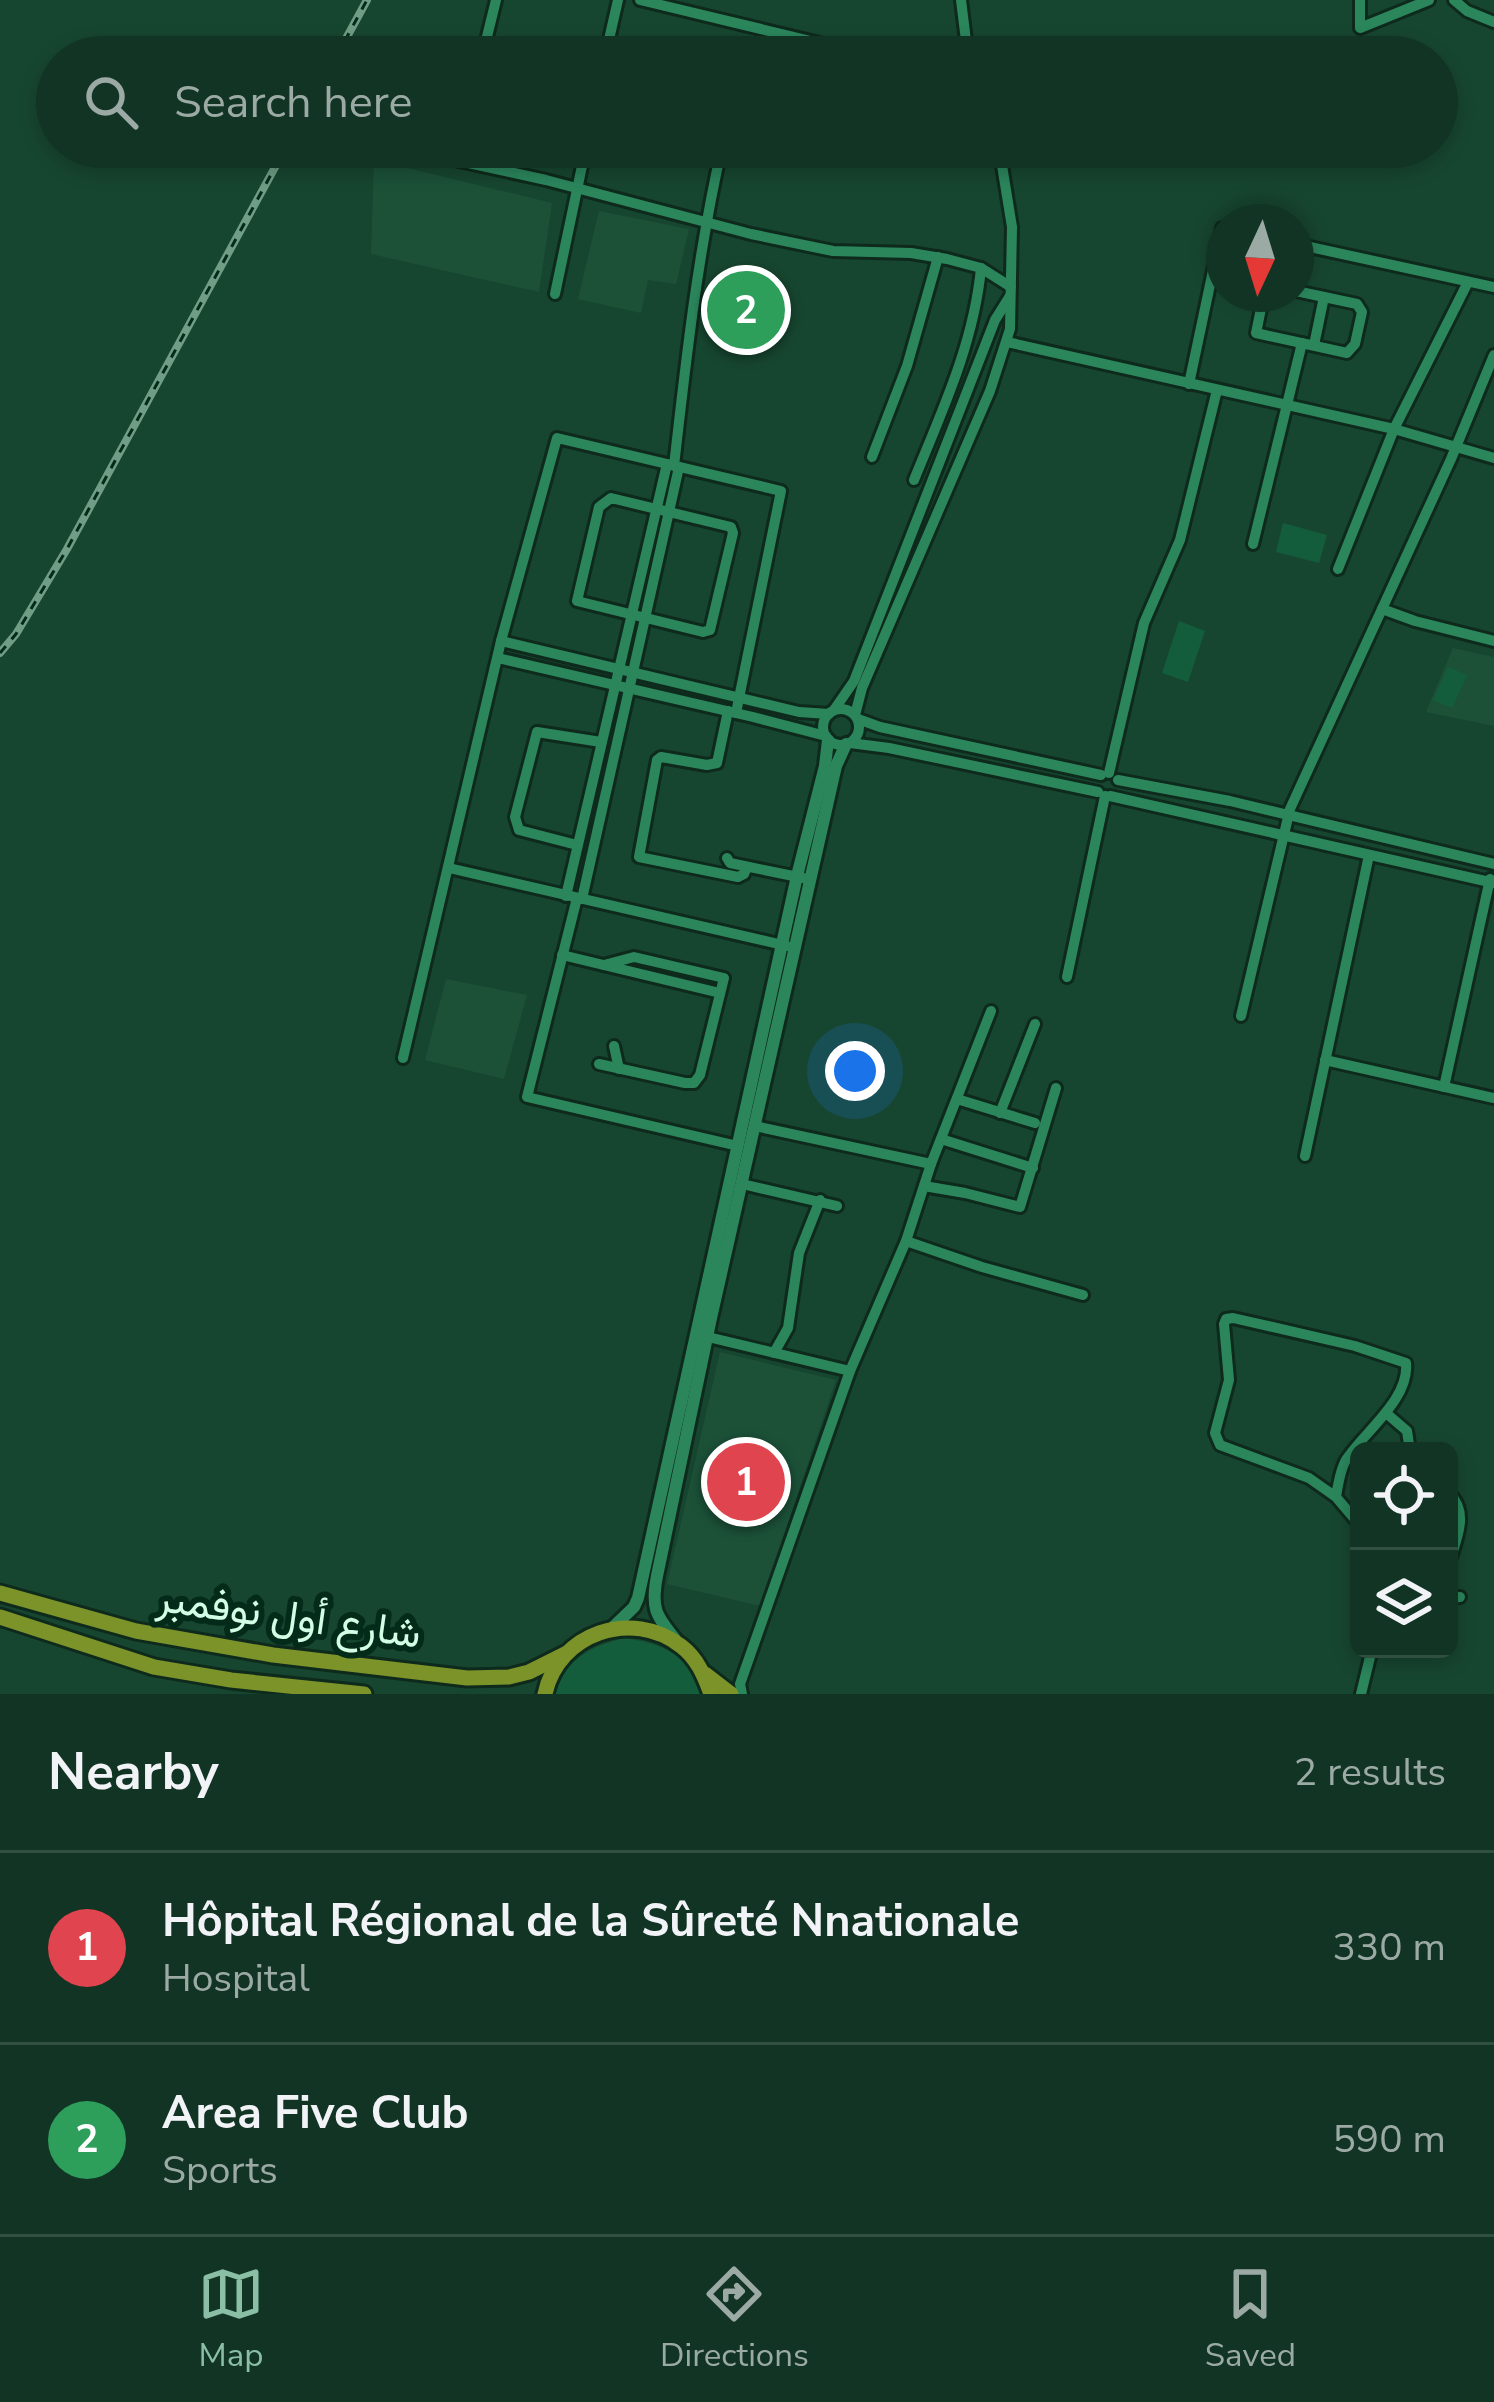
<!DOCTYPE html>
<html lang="en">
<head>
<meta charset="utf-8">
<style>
  :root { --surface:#113424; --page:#1e3f31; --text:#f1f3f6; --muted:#9caaa6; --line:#304f41; --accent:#8abfa5 }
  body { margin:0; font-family:"Nunito Sans",Vazirmatn,sans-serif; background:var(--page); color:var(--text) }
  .controls { position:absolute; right:36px; bottom:36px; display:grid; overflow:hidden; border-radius:18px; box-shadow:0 6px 18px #0003 }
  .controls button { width:108px; height:108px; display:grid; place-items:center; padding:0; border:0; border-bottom:3px solid var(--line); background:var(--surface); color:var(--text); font:60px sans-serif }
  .compass { position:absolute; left:1206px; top:204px; width:108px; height:108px; border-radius:50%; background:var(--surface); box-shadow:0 6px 18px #0003; rotate:184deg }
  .you { position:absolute; left:855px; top:1071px; width:42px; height:42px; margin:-30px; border:9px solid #fff; border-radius:50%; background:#1a73e8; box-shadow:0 0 0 18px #1a73e833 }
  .badge { display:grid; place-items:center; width:78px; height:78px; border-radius:50%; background:var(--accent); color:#fff; font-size:39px; font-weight:700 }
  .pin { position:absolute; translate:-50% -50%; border:6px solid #fff; box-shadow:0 3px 12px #0006 }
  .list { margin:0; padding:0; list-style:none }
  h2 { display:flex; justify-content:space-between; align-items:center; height:156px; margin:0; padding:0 48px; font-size:51px }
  h2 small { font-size:39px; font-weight:400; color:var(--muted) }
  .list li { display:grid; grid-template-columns:78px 1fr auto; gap:36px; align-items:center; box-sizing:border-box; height:192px; padding:0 48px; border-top:3px solid var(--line) }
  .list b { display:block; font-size:45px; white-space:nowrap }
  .list p { margin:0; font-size:39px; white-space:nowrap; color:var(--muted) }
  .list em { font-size:39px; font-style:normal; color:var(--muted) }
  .icon { flex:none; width:66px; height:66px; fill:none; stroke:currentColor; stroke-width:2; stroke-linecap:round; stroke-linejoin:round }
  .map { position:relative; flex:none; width:1494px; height:1694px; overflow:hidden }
  .search { position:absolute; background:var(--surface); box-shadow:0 6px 18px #0003; left:36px; right:36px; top:36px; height:132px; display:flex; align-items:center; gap:30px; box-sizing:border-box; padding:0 42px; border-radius:66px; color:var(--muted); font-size:45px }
  .sheet { height:540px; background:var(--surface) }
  nav { display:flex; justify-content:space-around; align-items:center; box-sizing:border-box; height:168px; border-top:3px solid var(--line); background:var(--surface); font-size:33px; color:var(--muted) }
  nav a { display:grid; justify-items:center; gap:6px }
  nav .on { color:var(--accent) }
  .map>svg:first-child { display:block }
  .built { fill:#1c5138 }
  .green { fill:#135d3c }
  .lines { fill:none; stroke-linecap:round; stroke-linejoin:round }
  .minor-casing { stroke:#0e2a1c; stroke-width:16 }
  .tertiary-casing { stroke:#0e2a1c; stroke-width:18 }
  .primary-casing { stroke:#0e2a1c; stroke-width:21 }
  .minor { stroke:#2b865c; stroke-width:10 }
  .tertiary { stroke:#2b865c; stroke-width:12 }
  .primary { stroke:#7b9328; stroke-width:15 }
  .rail-casing { stroke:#709d85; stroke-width:8 }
  .rail { stroke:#042b1a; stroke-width:3; stroke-dasharray:9; stroke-linecap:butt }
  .labels { text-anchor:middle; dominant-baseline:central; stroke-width:12; stroke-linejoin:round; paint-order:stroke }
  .street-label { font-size:42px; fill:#d3fde4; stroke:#042b1a }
</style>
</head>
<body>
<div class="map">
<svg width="1494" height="1694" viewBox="0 0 1494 1694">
  <rect width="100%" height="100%" fill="#174630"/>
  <g class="built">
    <path d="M 374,160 L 552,203 L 539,292 L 371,254 Z"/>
    <path d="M 599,211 L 689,229 L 676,284 L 648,280 L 641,313 L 578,299 Z"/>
    <path d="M 1453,648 L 1494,657 L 1494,726 L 1426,712 Z"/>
    <path d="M 446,979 L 527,995 L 504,1079 L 425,1060 Z"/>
    <path d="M 720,1352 L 836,1380 L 760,1606 L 667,1584 Z"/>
  </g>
  <g class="green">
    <path d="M 1283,523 L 1327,535 L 1319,563 L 1276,552 Z"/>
    <path d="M 1179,621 L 1205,631 L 1188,682 L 1162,673 Z"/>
    <path d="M 1448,667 L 1467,675 L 1452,708 L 1433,700 Z"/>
    <path d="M 624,1638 C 660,1643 691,1654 700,1694 L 555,1694 C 567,1658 589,1647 624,1638 Z"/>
  </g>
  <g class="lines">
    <g class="minor-casing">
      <g id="minor">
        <path d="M 640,0 L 840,48 L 890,57"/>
        <path d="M 961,0 L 968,57"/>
        <path d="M 1360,0 L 1360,28 L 1429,0"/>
        <path d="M 1454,0 L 1467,11 L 1494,22"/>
        <path d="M 482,57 L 496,0"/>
        <path d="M 605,57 L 618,0"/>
        <path d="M 741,57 L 742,56"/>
        <path d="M 395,147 L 546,180 L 751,234 L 833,251 L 911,253 L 947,259 L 981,268 L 1011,287"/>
        <path d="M 1296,244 L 1494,287"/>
        <path d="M 555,294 L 586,147"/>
        <path d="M 1264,294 L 1256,333 L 1347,353 L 1355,344 L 1362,312 L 1357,304 L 1296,291"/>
        <path d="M 1007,342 L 1394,429 L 1494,458"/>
        <path d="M 1314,345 L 1324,297"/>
        <path d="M 1189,384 L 1222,228 L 1224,228"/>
        <path d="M 872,457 L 907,366 L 938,257"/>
        <path d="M 674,466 C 686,359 698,252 722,147"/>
        <path d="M 914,480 C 942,411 974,343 981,268"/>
        <path d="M 611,498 L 731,527 L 733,533 L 710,630 L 703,632 L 577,601 L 599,507 Z"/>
        <path d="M 1253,544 L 1302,343"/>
        <path d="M 1338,569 L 1394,429 L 1468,282"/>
        <path d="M 1382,609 L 1415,621 L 1494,641"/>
        <path d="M 501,641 L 799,712 L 829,714"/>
        <path d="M 498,658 L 753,717 L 826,736"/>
        <circle cx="841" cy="727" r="18"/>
        <path d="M 834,710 L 854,681 L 995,320 L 1010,296"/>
        <path d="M 728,711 L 717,763 L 707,765 L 661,757 L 657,760 L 639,857 L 738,877 L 744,874 L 747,867"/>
        <path d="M 855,715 L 862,688 L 990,391 L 1010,329 L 1012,227 L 999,147"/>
        <path d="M 858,719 L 880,727 L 1101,775"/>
        <path d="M 850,743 L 889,748 L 1098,792"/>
        <path d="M 1109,773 L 1144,623 L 1180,540 L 1217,390"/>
        <path d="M 1118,780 L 1230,801 L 1494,864"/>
        <path d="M 1110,796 L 1494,883"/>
        <path d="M 577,845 L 519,830 L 515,817 L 537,732 L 601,742"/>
        <path d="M 727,858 L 730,863 L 803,878"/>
        <path d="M 449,868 L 787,946"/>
        <path d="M 566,896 L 667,464"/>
        <path d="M 577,898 L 527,1097 L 738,1146"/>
        <path d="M 582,899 L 679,467"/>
        <path d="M 562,955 L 720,993"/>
        <path d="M 1067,977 L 1105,796"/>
        <path d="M 1241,1016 L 1290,809 L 1451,459 L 1494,355"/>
        <path d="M 614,1046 L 619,1069"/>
        <path d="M 403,1058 L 501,641 L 557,438 L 781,491 L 736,713"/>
        <path d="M 1325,1060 L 1494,1098"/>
        <path d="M 599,1064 L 685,1083 L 694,1083 L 700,1075 L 724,978 L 634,957 L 604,965"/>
        <path d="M 1444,1087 L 1490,879"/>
        <path d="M 957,1099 L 1035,1123"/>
        <path d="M 1000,1113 L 1035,1024"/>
        <path d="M 755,1126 L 931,1164"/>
        <path d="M 941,1139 L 1033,1168"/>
        <path d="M 1305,1156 L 1369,855"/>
        <path d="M 742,1184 L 837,1206"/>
        <path d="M 924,1186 L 965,1193 L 1020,1207 L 1056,1088"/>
        <path d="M 906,1241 L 982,1267 L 1083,1295"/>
        <path d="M 708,1337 L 850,1371"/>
        <path d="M 774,1353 L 788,1328 L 799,1253 L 820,1200"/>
        <path d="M 1386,1413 L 1407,1431 L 1410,1451"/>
        <path d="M 1449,1493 C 1470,1513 1456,1539 1449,1564"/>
        <path d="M 1336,1497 C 1338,1485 1340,1470 1346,1460 C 1364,1432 1410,1399 1406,1363 L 1355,1346 L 1233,1318 L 1226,1319 L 1224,1324 L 1229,1380 L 1215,1433 L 1220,1445 L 1309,1478 L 1336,1497 L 1359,1524"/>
        <path d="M 1449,1598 L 1460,1597"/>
        <path d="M 742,1694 L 740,1684 L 850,1371 L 906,1241 L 931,1164 L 991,1011"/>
        <path d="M 1361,1694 L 1372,1649"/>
      </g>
    </g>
    <g class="tertiary-casing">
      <g id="tertiary">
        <path d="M 611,1629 L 634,1607 L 638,1598 L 797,876 L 825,766 L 828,740"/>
        <path d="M 675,1639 C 655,1615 651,1607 657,1576 L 711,1318 L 836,766 L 846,744"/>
      </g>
    </g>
    <g class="primary-casing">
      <g id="primary">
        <path d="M 0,1593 L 136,1631 L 273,1655 L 467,1678 L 509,1677 L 529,1672 L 567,1653"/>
        <path d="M 0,1617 L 154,1667 L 231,1680 L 364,1694"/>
        <path d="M 705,1674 L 731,1694"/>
        <path d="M 545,1694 C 558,1633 632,1608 681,1646 C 697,1658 704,1675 711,1694"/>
      </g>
    </g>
    <use href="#minor" class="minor"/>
    <use href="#tertiary" class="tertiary"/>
    <use href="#primary" class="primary"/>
    <g class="rail-casing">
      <g id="rail">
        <path d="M 336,57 L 367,0"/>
        <path d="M 0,653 L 16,634 L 67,549 L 286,147"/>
      </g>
    </g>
    <use href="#rail" class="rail"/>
  </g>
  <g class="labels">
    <g class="street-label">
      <text transform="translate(289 1616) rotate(8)">شارع أول نوفمبر</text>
    </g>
  </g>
</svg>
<div class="controls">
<button><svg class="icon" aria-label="locate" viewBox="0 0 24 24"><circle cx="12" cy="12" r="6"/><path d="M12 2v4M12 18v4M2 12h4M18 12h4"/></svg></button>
<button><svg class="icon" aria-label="layers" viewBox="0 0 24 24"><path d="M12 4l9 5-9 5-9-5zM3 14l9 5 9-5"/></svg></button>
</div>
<svg class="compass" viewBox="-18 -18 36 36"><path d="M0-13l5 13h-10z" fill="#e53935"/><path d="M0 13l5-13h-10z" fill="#9caaa6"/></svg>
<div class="you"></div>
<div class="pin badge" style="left:746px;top:1482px;background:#e0444e">1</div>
<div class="pin badge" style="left:746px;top:310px;background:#2e9e5b">2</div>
<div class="search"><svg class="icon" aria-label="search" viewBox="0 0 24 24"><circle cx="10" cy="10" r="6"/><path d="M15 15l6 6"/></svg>Search here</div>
</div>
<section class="sheet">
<h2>Nearby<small>2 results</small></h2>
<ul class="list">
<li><span class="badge" style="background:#e0444e">1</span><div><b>Hôpital Régional de la Sûreté Nnationale</b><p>Hospital</p></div><em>330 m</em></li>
<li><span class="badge" style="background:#2e9e5b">2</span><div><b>Area Five Club</b><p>Sports</p></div><em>590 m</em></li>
</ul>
</section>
<nav>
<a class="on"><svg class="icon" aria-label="map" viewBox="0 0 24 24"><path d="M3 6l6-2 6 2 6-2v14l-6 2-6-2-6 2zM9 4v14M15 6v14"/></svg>Map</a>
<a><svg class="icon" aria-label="directions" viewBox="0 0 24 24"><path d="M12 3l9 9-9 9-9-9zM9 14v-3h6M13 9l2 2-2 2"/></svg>Directions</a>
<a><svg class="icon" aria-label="saved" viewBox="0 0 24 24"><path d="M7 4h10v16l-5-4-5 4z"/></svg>Saved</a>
</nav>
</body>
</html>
